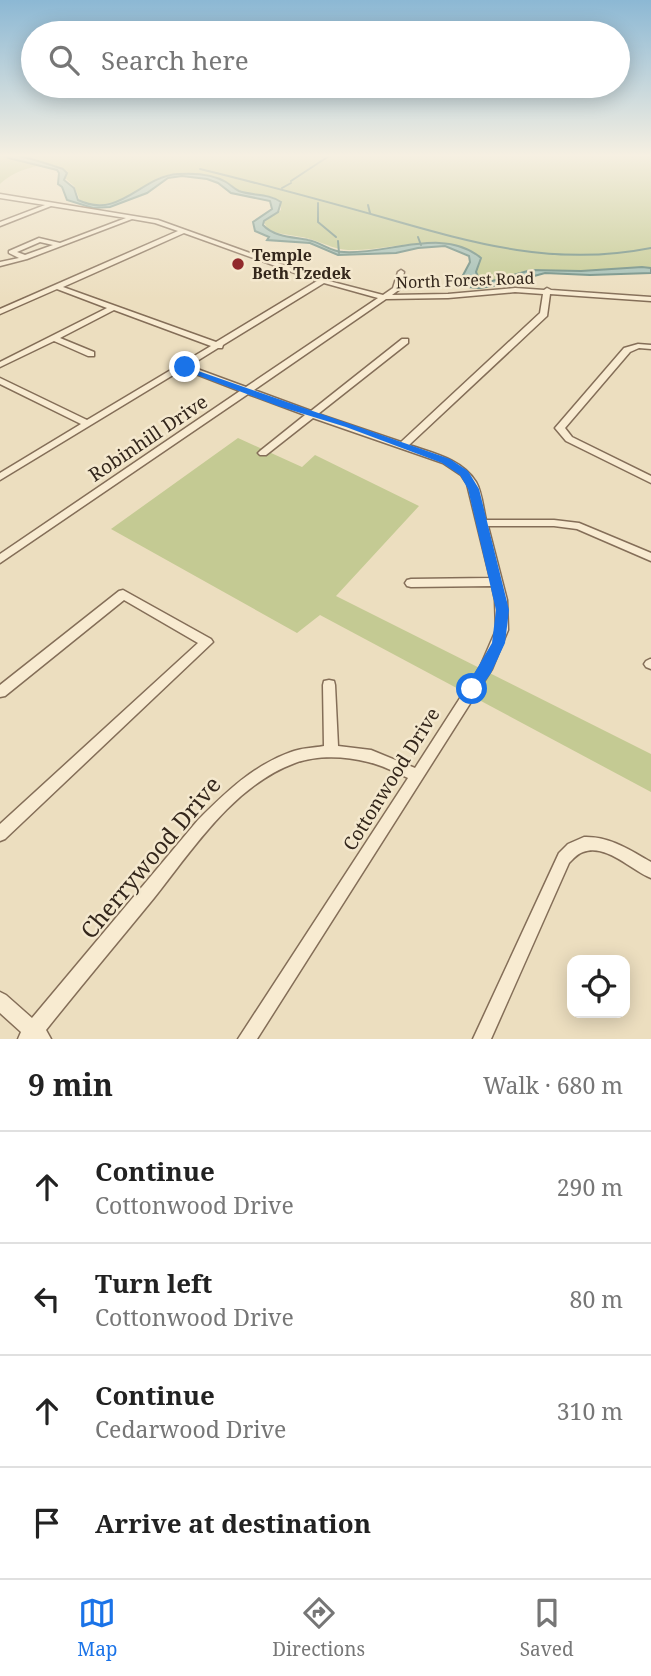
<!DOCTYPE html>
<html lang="en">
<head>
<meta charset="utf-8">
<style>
  :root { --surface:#fff; --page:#f2f2f2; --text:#222; --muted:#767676; --line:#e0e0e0; --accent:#1a73e8 }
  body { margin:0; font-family:"Noto Serif",serif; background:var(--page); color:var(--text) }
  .controls { position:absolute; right:21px; bottom:21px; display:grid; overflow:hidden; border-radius:14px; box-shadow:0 4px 18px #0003 }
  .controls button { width:63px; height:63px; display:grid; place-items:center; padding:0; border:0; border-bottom:2px solid var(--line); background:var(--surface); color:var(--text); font:35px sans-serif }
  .stop { position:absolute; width:21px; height:21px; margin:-16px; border:5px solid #1a73e8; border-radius:50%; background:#fff }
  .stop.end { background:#1a73e8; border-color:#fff; box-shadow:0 2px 7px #0008 }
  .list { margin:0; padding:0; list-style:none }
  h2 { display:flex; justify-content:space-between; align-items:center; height:91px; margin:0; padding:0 28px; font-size:30px }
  h2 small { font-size:23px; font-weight:400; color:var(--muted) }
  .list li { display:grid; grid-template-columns:46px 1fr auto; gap:21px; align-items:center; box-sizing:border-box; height:112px; padding:0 28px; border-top:2px solid var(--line) }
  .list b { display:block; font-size:26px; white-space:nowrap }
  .list p { margin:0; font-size:23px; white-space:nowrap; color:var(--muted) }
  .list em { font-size:23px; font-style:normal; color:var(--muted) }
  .icon { flex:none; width:38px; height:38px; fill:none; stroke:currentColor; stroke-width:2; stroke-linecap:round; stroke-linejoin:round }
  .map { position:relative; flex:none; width:651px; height:1039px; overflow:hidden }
  .search { position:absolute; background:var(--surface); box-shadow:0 4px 18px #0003; left:21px; right:21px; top:21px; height:77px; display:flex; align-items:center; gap:18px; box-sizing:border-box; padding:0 24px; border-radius:38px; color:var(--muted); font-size:26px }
  .sheet { height:539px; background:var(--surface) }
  nav { display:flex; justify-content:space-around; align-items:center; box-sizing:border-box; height:98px; border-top:2px solid var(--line); background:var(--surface); font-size:19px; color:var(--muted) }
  nav a { display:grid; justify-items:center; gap:4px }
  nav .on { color:var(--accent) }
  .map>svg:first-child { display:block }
  .green { fill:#c4ca93 }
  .water { fill:#a2beb5; stroke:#6a8b82; stroke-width:2 }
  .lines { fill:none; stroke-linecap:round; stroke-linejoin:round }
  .stream { stroke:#6a8b82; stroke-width:2 }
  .minor-casing { stroke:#846e58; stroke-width:3 }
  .minor { fill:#f8ebd1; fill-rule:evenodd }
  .route { fill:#1a73e8 }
  .poi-dot { fill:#91292c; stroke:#f4e8ce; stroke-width:2.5 }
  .labels { text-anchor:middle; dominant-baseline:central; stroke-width:5; stroke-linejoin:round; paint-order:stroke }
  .far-poi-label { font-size:16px; font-weight:bold; fill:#34271c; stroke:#f4e8ce; text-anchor:start }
  .far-street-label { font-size:16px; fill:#34271c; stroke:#f4e8ce }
  .street-label { font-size:19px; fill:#34271c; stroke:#f4e8ce }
  .near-street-label { font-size:23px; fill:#34271c; stroke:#f4e8ce }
</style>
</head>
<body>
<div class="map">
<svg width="651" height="1039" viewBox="0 0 651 1039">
  <rect width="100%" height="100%" fill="#ecdebf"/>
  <g class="green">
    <path d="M 0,154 L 651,154 L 651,268 C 627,268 604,270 580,271 C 548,273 530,265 500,281 L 500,283 L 482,282 L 476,272 L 481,258 C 446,228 389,252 348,250 C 335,249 328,245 316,241 C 301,235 284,236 268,230 L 264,222 L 281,210 L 281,202 C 269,193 254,196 240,191 C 233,188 229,182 222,179 C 206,173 185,171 168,175 C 156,177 150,183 141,190 C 125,203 98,209 80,200 L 74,186 L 65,178 L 68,172 C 51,157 14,170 0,184 Z"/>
    <path d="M 238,438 L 302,467 L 315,455 L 419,506 L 336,596 L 651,754 L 651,792 L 320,615 L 297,633 L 111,529 Z"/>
  </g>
  <path class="water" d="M 6,154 C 19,154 48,164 63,169 L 67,173 L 64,180 L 74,188 L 78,200 C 120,220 141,176 178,174 C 193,173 213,174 226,182 C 231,185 234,189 239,191 C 253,196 268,193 281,202 L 278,212 L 264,221 L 263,225 C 274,237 293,237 308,240 C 321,242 330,252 344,252 C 387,255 444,226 481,258 L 476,272 L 479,279 L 485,283 L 531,270 L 581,271 L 642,267 L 651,268 L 651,273 L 590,275 L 545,273 L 501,285 L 479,288 L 458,286 L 456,283 L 461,279 L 470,262 L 469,256 L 445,246 L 418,248 L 396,253 L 338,255 L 310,243 L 267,240 L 269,237 L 255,231 L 253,222 L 272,209 L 270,201 L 231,193 L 218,183 L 207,179 L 182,176 L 168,178 L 147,193 L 110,207 L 93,208 L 67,200 L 62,187 L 58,184 L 59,173 L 57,170 L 8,158 Z"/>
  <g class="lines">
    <g class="stream">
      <path d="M 200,169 C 262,184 324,201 385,218 C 476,244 556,267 651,248"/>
      <path d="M 291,181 L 332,154"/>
      <path d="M 282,188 L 291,183"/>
      <path d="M 318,203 L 318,222 L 336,237"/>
      <path d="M 368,205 L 370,213"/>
      <path d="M 418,237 L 421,245"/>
      <path d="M 338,241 L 339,253"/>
    </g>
    <g class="minor-casing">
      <g id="minor">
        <path d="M 0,194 L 158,220 L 325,280 L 383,295 L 393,288 L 398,272 L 401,270 L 404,272 L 400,289 L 392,295 L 448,294 L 515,288 L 544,290 L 547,288 L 551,290 L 651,297 L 651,301 L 550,294 L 547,316 L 409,445 C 432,453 462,459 476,482 C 482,492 483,508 486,520 L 554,520 L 579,523 L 651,553 L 651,561 L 577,529 L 554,526 L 488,526 L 507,600 L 508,630 L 492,669 L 257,1039 L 238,1039 L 408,778 C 395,772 382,765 368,762 C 345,756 317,755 295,763 C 233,786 193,849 154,898 C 118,942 81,986 46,1030 L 51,1039 L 18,1039 L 21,1032 L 0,1013 L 0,992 L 6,995 L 32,1018 L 198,820 C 226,792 254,765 291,752 C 301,748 313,748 324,746 L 323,685 L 324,681 L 329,680 L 334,681 L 335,685 L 338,746 L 371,750 L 415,768 L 480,667 L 496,630 L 495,600 L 492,586 L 411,587 L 407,586 L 405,583 L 407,580 L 411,579 L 490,578 L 467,484 L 461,475 L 443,463 L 313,418 L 266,455 L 260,455 L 258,453 L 260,451 L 305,415 L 248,394 L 0,563 L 0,554 L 240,391 L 183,369 L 0,480 L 0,473 L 81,424 L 0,384 L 0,378 L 87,420 L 211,346 L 114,310 L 60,338 L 94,352 L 94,356 L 88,356 L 54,341 L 0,367 L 0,362 L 107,308 L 57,289 L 0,314 L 0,309 L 178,231 L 155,223 L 132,219 L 27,259 L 0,266 L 0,262 L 19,258 L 9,253 L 9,251 L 39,238 L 60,243 L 126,218 L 51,206 L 0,226 L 0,222 L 45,205 L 0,198 ZM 184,233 L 317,281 L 216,342 L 63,287 ZM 40,242 L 53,245 L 25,255 L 17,252 ZM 324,283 L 378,298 L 246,387 L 189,366 L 218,348 L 222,348 L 223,345 ZM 515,292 L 543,294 L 540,313 L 401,442 L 318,414 L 408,343 L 408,339 L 402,339 L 311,411 L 254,390 L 386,299 L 448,298 Z"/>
        <path d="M 638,344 L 651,345 L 651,349 L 639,348 L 630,352 L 565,428 L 572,437 L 651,476 L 651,483 L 566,441 L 555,428 L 624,348 Z"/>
        <path d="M 123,590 L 211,639 L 213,642 L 5,839 L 0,841 L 0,824 L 198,643 L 124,600 L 5,696 L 0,697 L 0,685 L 119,591 Z"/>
        <path d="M 650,659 L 651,659 L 651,669 L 646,667 L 644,664 L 646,661 Z"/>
        <path d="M 584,837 C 609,836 630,850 651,862 L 651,878 C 631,870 606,843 583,852 C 577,854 573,859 569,863 L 491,1039 L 473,1039 L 559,853 L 568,844 Z"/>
      </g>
    </g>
    <use href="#minor" class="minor"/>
  </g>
  <linearGradient id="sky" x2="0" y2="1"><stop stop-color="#8cb8d4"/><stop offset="0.52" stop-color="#f6f0e2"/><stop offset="1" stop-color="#f6f0e2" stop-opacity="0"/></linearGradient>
  <rect width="651" height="299" fill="url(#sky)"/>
  <path class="route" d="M 181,365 L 450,459 L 468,471 L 479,489 L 509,610 L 505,643 L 491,673 L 477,693 L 467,693 L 465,689 L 492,643 L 496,610 L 468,489 L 460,475 L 442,463 L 346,427 L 278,406 L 181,369 Z"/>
  <circle class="poi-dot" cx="238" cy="264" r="7"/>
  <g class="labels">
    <g class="far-poi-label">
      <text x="252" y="255">Temple<tspan x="252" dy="18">Beth Tzedek</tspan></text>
    </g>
    <g class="far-street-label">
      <text transform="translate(465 280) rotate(-2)">North Forest Road</text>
    </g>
    <g class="street-label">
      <text transform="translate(148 438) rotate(-34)">Robinhill Drive</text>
      <text transform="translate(391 779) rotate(-58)">Cottonwood Drive</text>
    </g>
    <g class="near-street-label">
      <text transform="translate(150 857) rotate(-50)">Cherrywood Drive</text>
    </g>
  </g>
</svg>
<div class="controls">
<button><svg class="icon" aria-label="locate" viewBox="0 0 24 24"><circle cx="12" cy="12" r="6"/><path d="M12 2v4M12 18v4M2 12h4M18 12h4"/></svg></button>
</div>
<div class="stop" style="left:472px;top:689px"></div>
<div class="stop end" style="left:185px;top:367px"></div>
<div class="search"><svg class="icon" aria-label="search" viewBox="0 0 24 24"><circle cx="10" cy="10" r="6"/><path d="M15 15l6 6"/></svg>Search here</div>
</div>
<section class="sheet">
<h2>9 min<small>Walk · 680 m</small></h2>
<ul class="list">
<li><svg class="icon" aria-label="ahead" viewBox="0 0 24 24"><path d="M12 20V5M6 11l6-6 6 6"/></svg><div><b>Continue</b><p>Cottonwood Drive</p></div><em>290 m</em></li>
<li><svg class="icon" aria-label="left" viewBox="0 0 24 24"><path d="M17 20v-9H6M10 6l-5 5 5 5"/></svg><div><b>Turn left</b><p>Cottonwood Drive</p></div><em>80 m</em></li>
<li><svg class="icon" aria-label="ahead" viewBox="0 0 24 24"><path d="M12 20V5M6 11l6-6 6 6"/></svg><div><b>Continue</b><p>Cedarwood Drive</p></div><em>310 m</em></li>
<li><svg class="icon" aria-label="arrive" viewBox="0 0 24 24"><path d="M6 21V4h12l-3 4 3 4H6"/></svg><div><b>Arrive at destination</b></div></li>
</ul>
</section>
<nav>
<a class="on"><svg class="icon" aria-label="map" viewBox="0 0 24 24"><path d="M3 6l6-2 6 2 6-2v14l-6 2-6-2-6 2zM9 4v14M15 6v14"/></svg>Map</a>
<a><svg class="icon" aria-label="directions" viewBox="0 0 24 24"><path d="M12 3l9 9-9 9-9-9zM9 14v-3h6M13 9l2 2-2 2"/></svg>Directions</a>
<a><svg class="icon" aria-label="saved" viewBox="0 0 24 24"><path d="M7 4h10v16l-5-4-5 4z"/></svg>Saved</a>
</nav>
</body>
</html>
